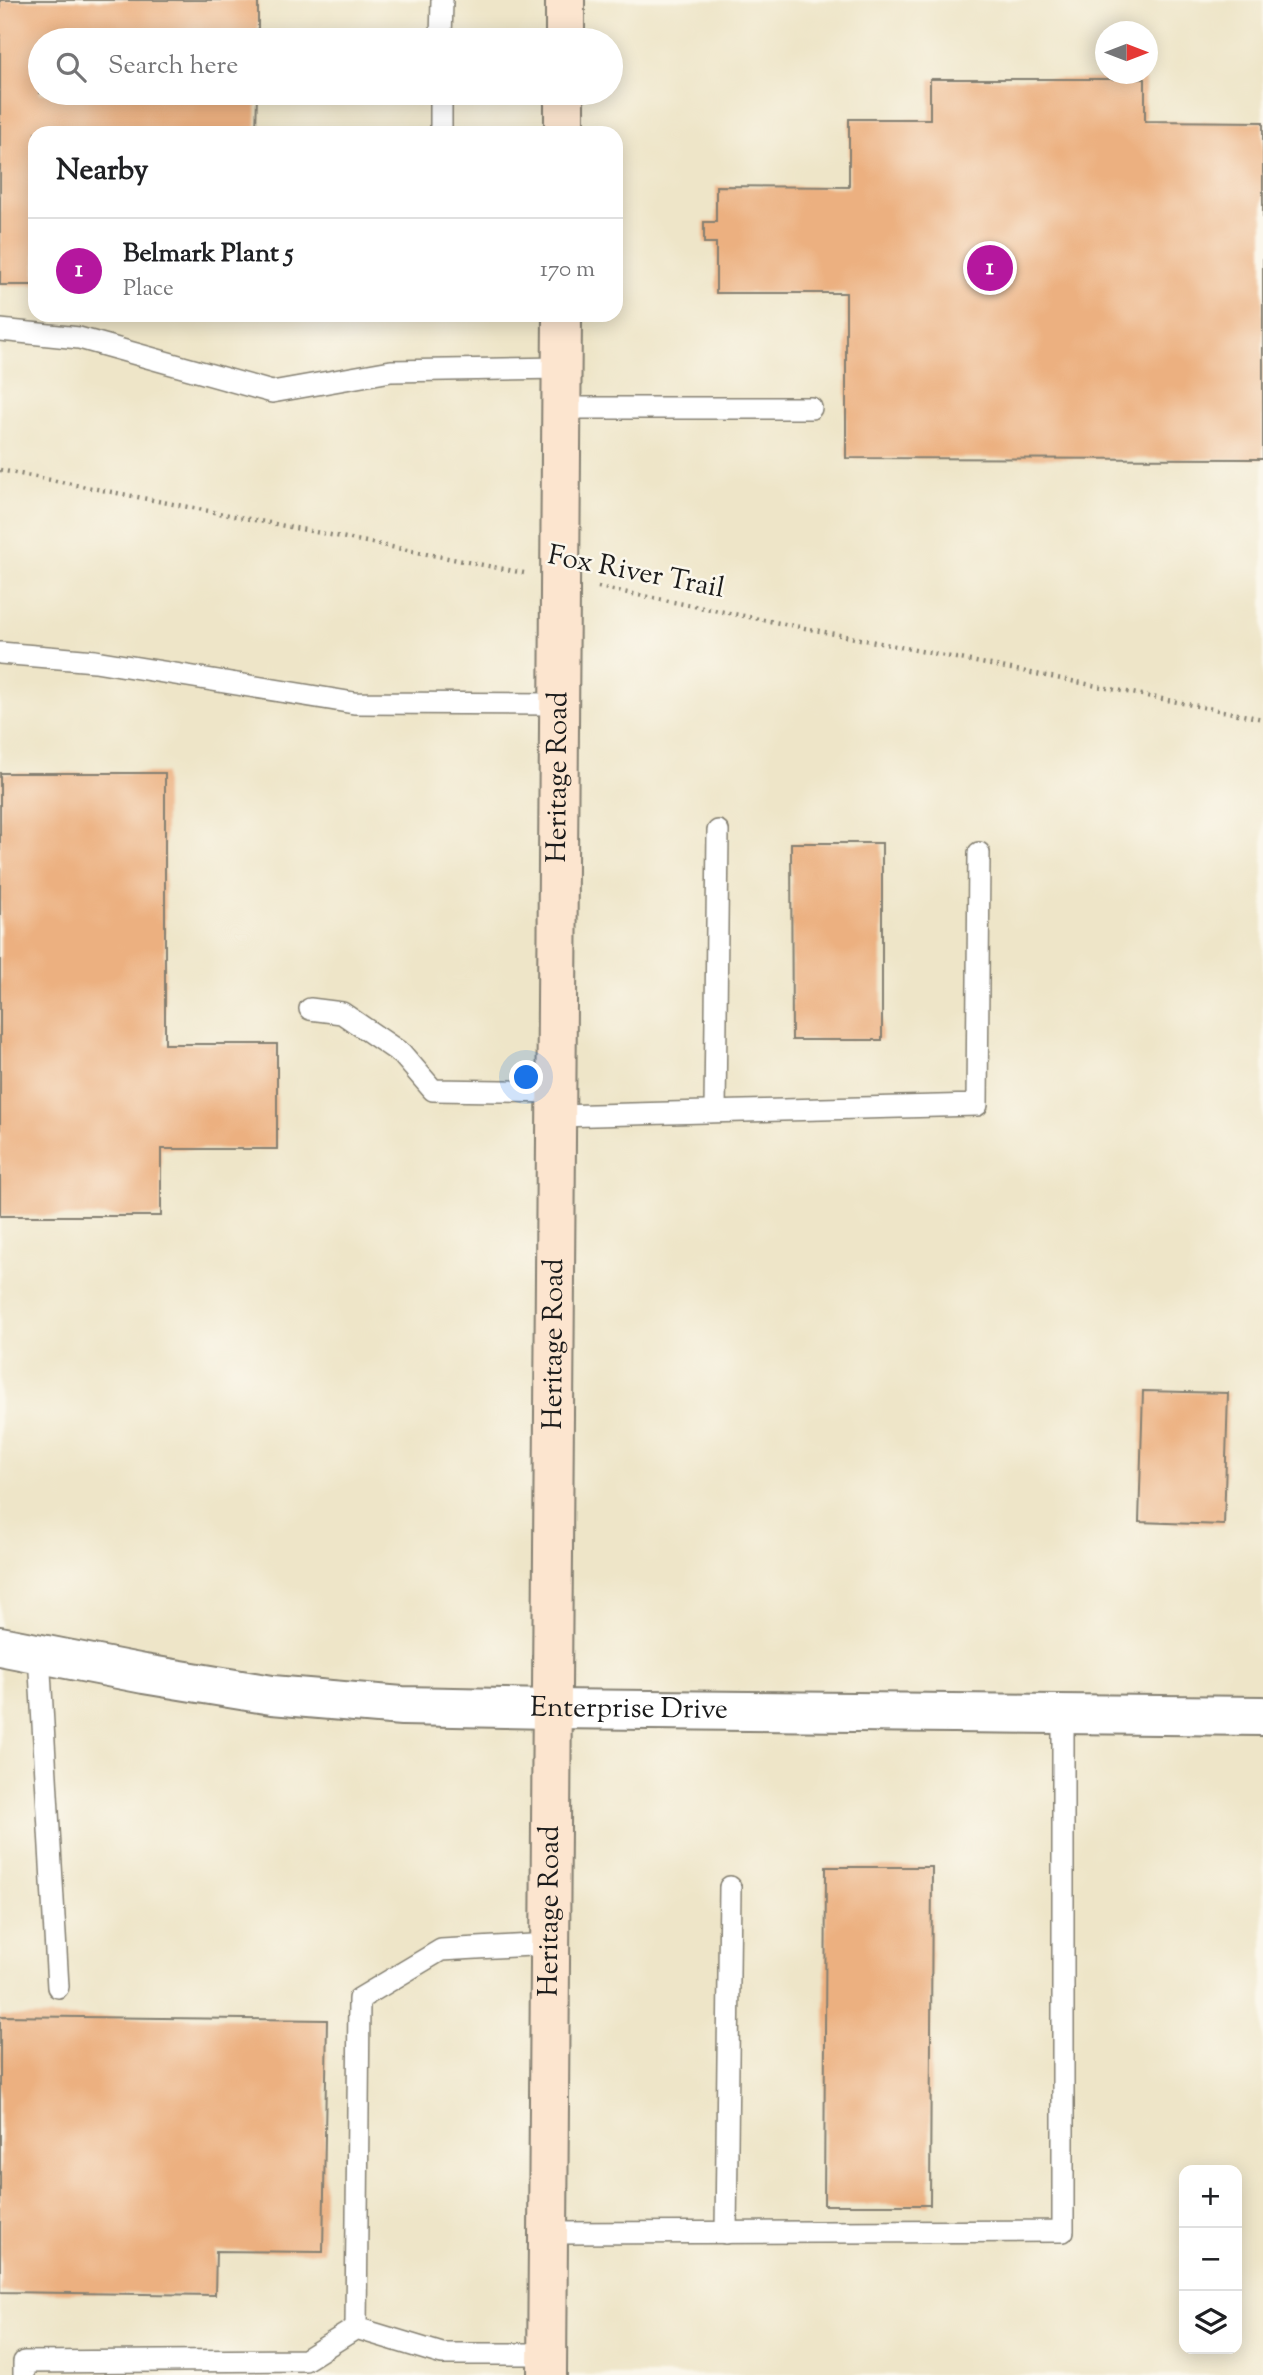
<!DOCTYPE html>
<html lang="en">
<head>
<meta charset="utf-8">
<style>
  :root { --surface:#fff; --page:#f6f6f6; --text:#202124; --muted:#757577; --line:#e0e0e0; --accent:#b5179e }
  body { margin:0; font-family:"Sorts Mill Goudy",serif; background:var(--page); color:var(--text) }
  .controls { position:absolute; right:21px; bottom:21px; display:grid; overflow:hidden; border-radius:14px; box-shadow:0 4px 18px #0003 }
  .controls button { width:63px; height:63px; display:grid; place-items:center; padding:0; border:0; border-bottom:2px solid var(--line); background:var(--surface); color:var(--text); font:35px sans-serif }
  .compass { position:absolute; left:1095px; top:21px; width:63px; height:63px; border-radius:50%; background:var(--surface); box-shadow:0 4px 18px #0003; rotate:90deg }
  .you { position:absolute; left:527px; top:1078px; width:24px; height:24px; margin:-18px; border:5px solid #fff; border-radius:50%; background:#1a73e8; box-shadow:0 0 0 10px #1a73e833 }
  .badge { display:grid; place-items:center; width:46px; height:46px; border-radius:50%; background:var(--accent); color:#fff; font-size:23px; font-weight:700 }
  .pin { position:absolute; translate:-50% -50%; border:4px solid #fff; box-shadow:0 2px 7px #0006 }
  .list { margin:0; padding:0; list-style:none }
  h2 { display:flex; justify-content:space-between; align-items:center; height:91px; margin:0; padding:0 28px; font-size:30px }
  h2 small { font-size:23px; font-weight:400; color:var(--muted) }
  .list li { display:grid; grid-template-columns:46px 1fr auto; gap:21px; align-items:center; box-sizing:border-box; height:105px; padding:0 28px; border-top:2px solid var(--line) }
  .list b { display:block; font-size:26px; white-space:nowrap }
  .list p { margin:0; font-size:23px; white-space:nowrap; color:var(--muted) }
  .list em { font-size:23px; font-style:normal; color:var(--muted) }
  .icon { flex:none; width:38px; height:38px; fill:none; stroke:currentColor; stroke-width:2; stroke-linecap:round; stroke-linejoin:round }
  .map { position:relative; flex:none; width:1263px; height:2375px; overflow:hidden }
  .search { position:absolute; background:var(--surface); box-shadow:0 4px 18px #0003; left:28px; top:28px; width:595px; height:77px; display:flex; align-items:center; gap:18px; box-sizing:border-box; padding:0 24px; border-radius:38px; color:var(--muted); font-size:26px }
  .panel { position:absolute; background:var(--surface); box-shadow:0 4px 18px #0003; left:28px; top:126px; width:595px; height:196px; border-radius:21px }
  .map>svg:first-child { display:block }
  .building { fill:#ecb080 }
  .lines { fill:none; stroke-linecap:round; stroke-linejoin:round }
  .lane-casing { stroke:#858072; stroke-width:24 }
  .street-casing { stroke:#858072; stroke-width:42 }
  .secondary-casing { stroke:#858072; stroke-width:42 }
  .path { stroke:#858072; stroke-width:4.5; stroke-dasharray:2 5; stroke-linecap:butt }
  .lane { stroke:#fff; stroke-width:21 }
  .street { stroke:#fff; stroke-width:38 }
  .secondary { stroke:#fce5cf; stroke-width:38 }
  .labels { text-anchor:middle; dominant-baseline:central; stroke-width:5; stroke-linejoin:round; paint-order:stroke }
  .street-label { font-size:28px; fill:#1c1c1c; stroke:#fbf7ec }
</style>
</head>
<body>
<div class="map">
<svg width="1263" height="2375" viewBox="0 0 1263 2375">
  <rect width="100%" height="100%" fill="#fbf7ec"/>
  <filter id="ink" filterUnits="userSpaceOnUse"><feTurbulence type="fractalNoise" baseFrequency=".0143" numOctaves="2"/><feDisplacementMap in="SourceGraphic" scale="14" xChannelSelector="R" yChannelSelector="G"/><feConvolveMatrix kernelMatrix="1 2 1 2 8 2 1 2 1" color-interpolation-filters="sRGB"/></filter>
  <filter id="wash" filterUnits="userSpaceOnUse"><feTurbulence type="fractalNoise" baseFrequency=".00686" numOctaves="4" result="noise"/><feDisplacementMap in="SourceGraphic" scale="28" xChannelSelector="R" yChannelSelector="G"/><feGaussianBlur stdDeviation="1.57" result="paint"/><feColorMatrix in="noise" values="0 0 0 0 0 0 0 0 0 0 0 0 0 0 0 0 0 1.4 0 .05"/><feComposite in="paint" operator="in"/></filter>
  <g filter="url(#wash)">
    <rect width="100%" height="100%" fill="#eee5c8"/>
    <g id="blocks">
      <g class="building">
        <path d="M 0,0 L 258,0 L 258,40 L 40,40 L 40,93 L 257,93 L 256,133 L 35,133 L 35,285 L 0,285 Z"/>
        <path d="M 930,79 L 1145,79 L 1145,121 L 1263,122 L 1263,459 L 846,458 L 846,293 L 716,293 L 716,243 L 704,243 L 704,222 L 716,222 L 716,186 L 849,187 L 849,119 L 930,119 Z"/>
        <path d="M 0,773 L 165,773 L 165,1044 L 277,1044 L 277,1149 L 161,1149 L 161,1216 L 0,1216 Z"/>
        <path d="M 791,843 L 882,843 L 882,1040 L 792,1040 Z"/>
        <path d="M 1143,1391 L 1228,1393 L 1224,1525 L 1139,1522 Z"/>
        <path d="M 826,1867 L 932,1867 L 930,2205 L 824,2205 Z"/>
        <path d="M 0,2016 L 327,2020 L 323,2252 L 216,2251 L 215,2295 L 0,2292 Z"/>
      </g>
    </g>
  </g>
  <g filter="url(#ink)">
    <use href="#blocks" fill-opacity="0" stroke="#858072" stroke-width="2"/>
    <g class="lines">
      <g class="lane-casing">
        <g id="lane">
          <path d="M 441,40 L 442,0"/>
          <path d="M 441,133 L 441,93"/>
          <path d="M 0,330 L 79,338 L 272,392 L 391,371 L 562,368"/>
          <path d="M 562,408 L 811,408"/>
          <path d="M 0,653 L 95,661 L 354,703 L 560,704"/>
          <path d="M 310,1009 L 342,1013 L 402,1054 L 433,1090 L 557,1092"/>
          <path d="M 715,1111 L 718,831"/>
          <path d="M 557,1116 L 977,1105 L 979,853"/>
          <path d="M 39,1654 L 58,1987"/>
          <path d="M 549,2233 L 1063,2231 L 1063,1714"/>
          <path d="M 726,2233 L 730,1887"/>
          <path d="M 547,2354 L 442,2354 L 356,2328 L 359,1999 L 441,1950 L 550,1944"/>
          <path d="M 24,2375 L 24,2362 L 305,2360 L 356,2328"/>
        </g>
      </g>
      <g class="street-casing">
        <g id="street">
          <path id="s1" d="M 0,1646 L 144,1674 L 272,1695 L 402,1706 L 552,1709 L 1263,1716"/>
        </g>
      </g>
      <g class="secondary-casing">
        <g id="secondary">
          <path d="M 565,40 L 565,0"/>
          <path d="M 564,133 L 564,93"/>
          <path id="s2" d="M 547,2375 L 562,315"/>
        </g>
      </g>
      <g class="path">
        <path d="M 0,470 L 524,573"/>
        <path d="M 598,587 L 1263,719"/>
      </g>
      <use href="#lane" class="lane"/>
      <use href="#street" class="street"/>
      <use href="#secondary" class="secondary"/>
    </g>
  </g>
  <g class="labels">
    <g class="street-label">
      <text transform="translate(636 573) rotate(11)">Fox River Trail</text>
      <text stroke="none"><textPath href="#s2" startOffset="1598">Heritage Road</textPath></text>
      <text stroke="none"><textPath href="#s2" startOffset="1031">Heritage Road</textPath></text>
      <text stroke="none"><textPath href="#s1" startOffset="634">Enterprise Drive</textPath></text>
      <text stroke="none"><textPath href="#s2" startOffset="464">Heritage Road</textPath></text>
    </g>
  </g>
</svg>
<div class="controls">
<button>+</button>
<button>−</button>
<button><svg class="icon" aria-label="layers" viewBox="0 0 24 24"><path d="M12 4l9 5-9 5-9-5zM3 14l9 5 9-5"/></svg></button>
</div>
<svg class="compass" viewBox="-18 -18 36 36"><path d="M0-13l5 13h-10z" fill="#e53935"/><path d="M0 13l5-13h-10z" fill="#757577"/></svg>
<div class="you"></div>
<div class="pin badge" style="left:990px;top:268px">1</div>
<div class="search"><svg class="icon" aria-label="search" viewBox="0 0 24 24"><circle cx="10" cy="10" r="6"/><path d="M15 15l6 6"/></svg>Search here</div>
<section class="panel">
<h2>Nearby<small></small></h2>
<ul class="list">
<li><span class="badge">1</span><div><b>Belmark Plant 5</b><p>Place</p></div><em>170 m</em></li>
</ul>
</section>
</div>
</body>
</html>
